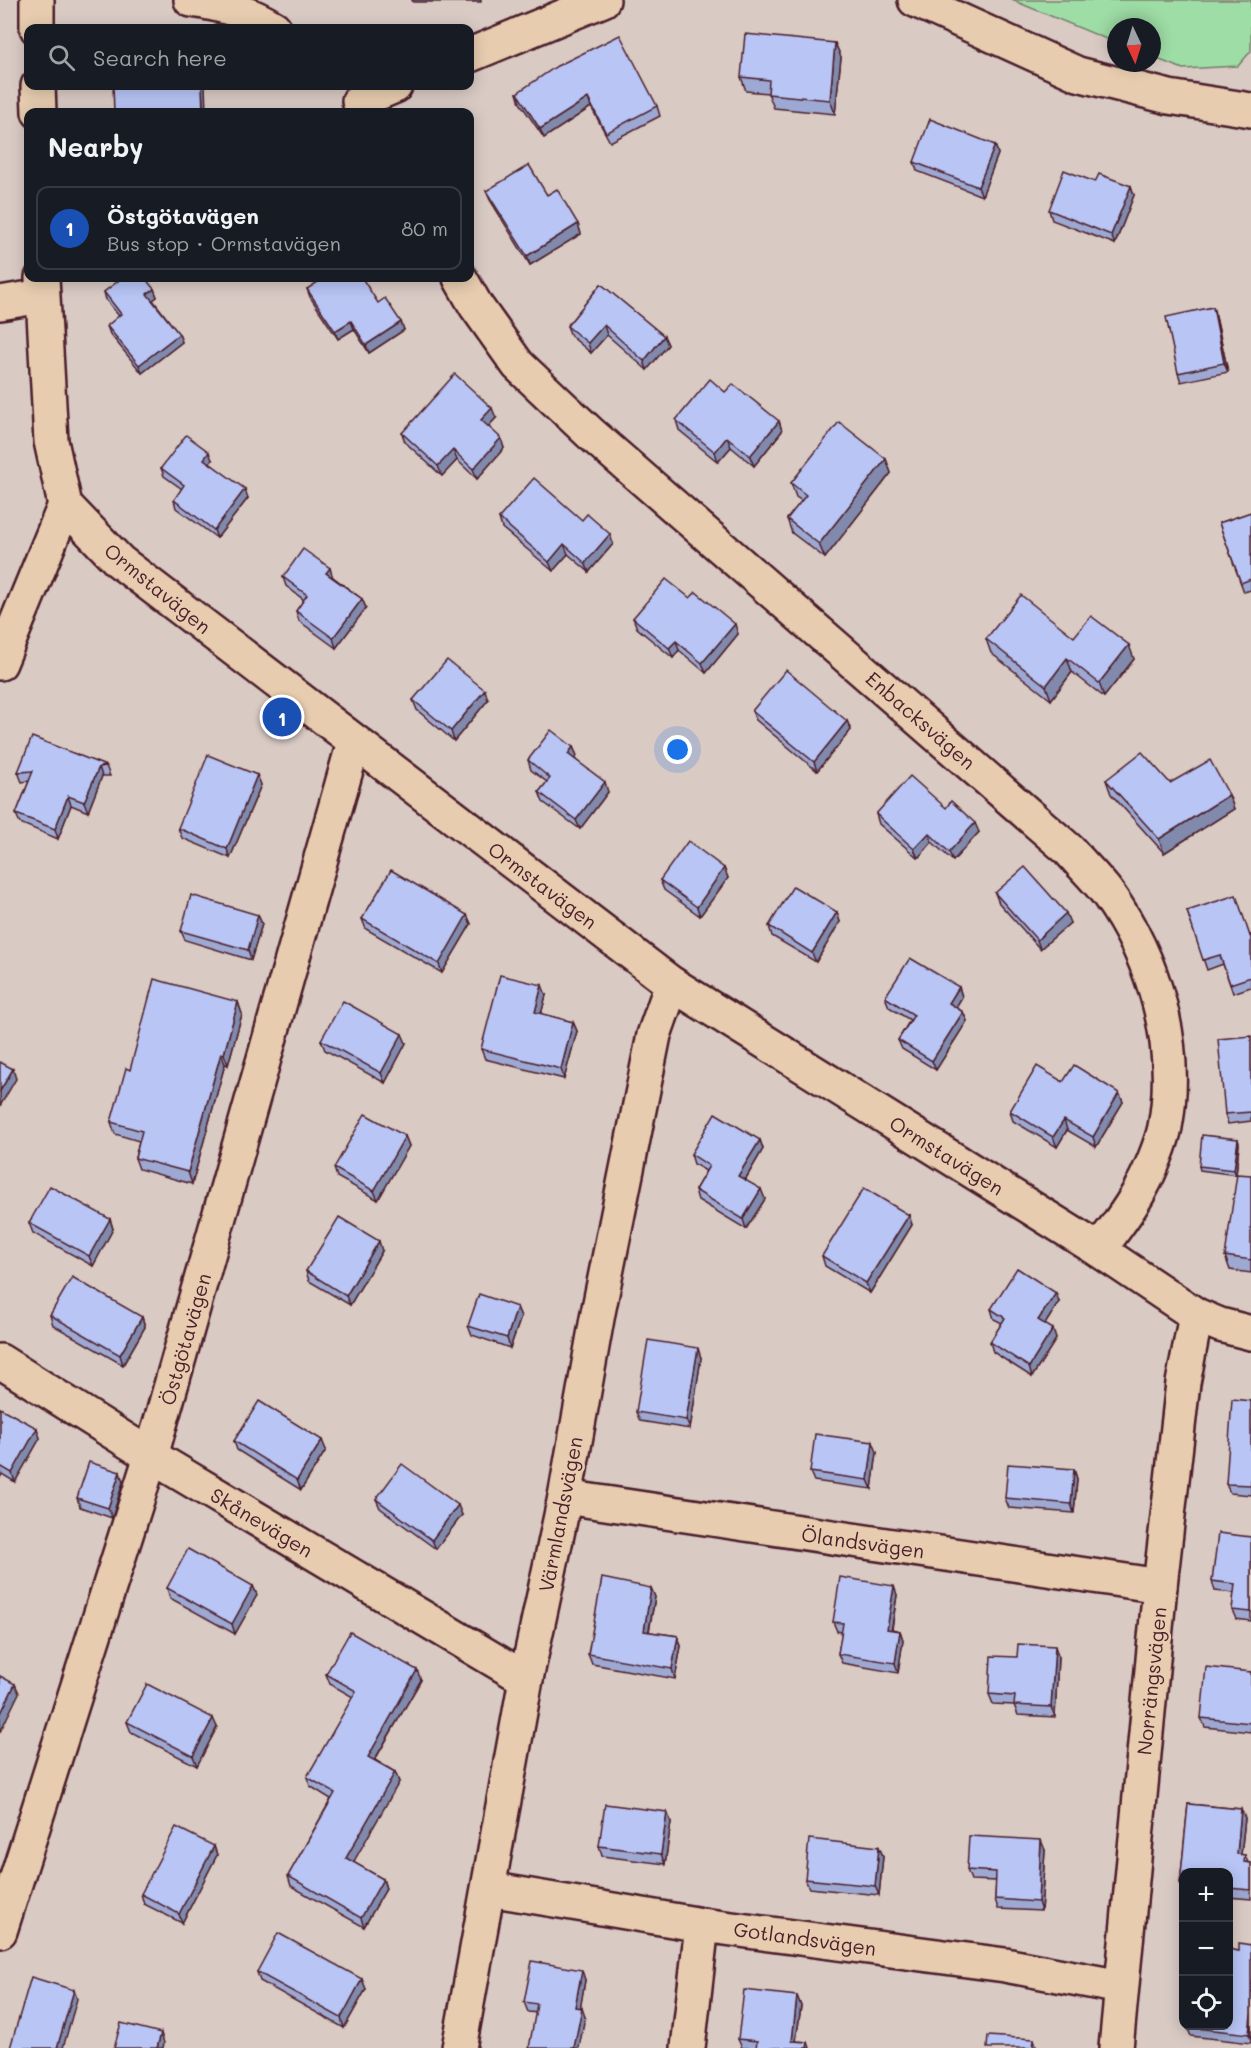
<!DOCTYPE html>
<html lang="en">
<head>
<meta charset="utf-8">
<style>
  :root { --surface:#171b24; --page:#20242c; --text:#f1f3f6; --muted:#9ea1a6; --line:#363941; --accent:#c8321e }
  body { margin:0; font-family:Mali,sans-serif; background:var(--page); color:var(--text) }
  .controls { position:absolute; right:18px; bottom:18px; display:grid; overflow:hidden; border-radius:12px; box-shadow:0 3px 15px #0003 }
  .controls button { width:54px; height:54px; display:grid; place-items:center; padding:0; border:0; border-bottom:2px solid var(--line); background:var(--surface); color:var(--text); font:30px sans-serif }
  .compass { position:absolute; left:1107px; top:18px; width:54px; height:54px; border-radius:50%; background:var(--surface); box-shadow:0 3px 15px #0003; rotate:176deg }
  .you { position:absolute; left:678px; top:750px; width:21px; height:21px; margin:-15px; border:4px solid #fff; border-radius:50%; background:#1a73e8; box-shadow:0 0 0 9px #1a73e833 }
  .badge { display:grid; place-items:center; width:39px; height:39px; border-radius:50%; background:var(--accent); color:#fff; font-size:20px; font-weight:700 }
  .pin { position:absolute; translate:-50% -50%; border:3px solid #fff; box-shadow:0 2px 6px #0006 }
  .list { margin:0; padding:0; list-style:none }
  h2 { display:flex; justify-content:space-between; align-items:center; height:78px; margin:0; padding:0 24px; font-size:26px }
  h2 small { font-size:20px; font-weight:400; color:var(--muted) }
  .list li { display:grid; grid-template-columns:39px 1fr auto; gap:18px; align-items:center; box-sizing:border-box; height:84px; margin:0 12px 12px; padding:0 12px; border:2px solid var(--line); border-radius:12px }
  .list b { display:block; font-size:22px; white-space:nowrap }
  .list p { margin:0; font-size:20px; white-space:nowrap; color:var(--muted) }
  .list em { font-size:20px; font-style:normal; color:var(--muted) }
  .icon { flex:none; width:33px; height:33px; fill:none; stroke:currentColor; stroke-width:2; stroke-linecap:round; stroke-linejoin:round }
  .map { position:relative; flex:none; width:1251px; height:2048px; overflow:hidden }
  .search { position:absolute; background:var(--surface); box-shadow:0 3px 15px #0003; left:24px; top:24px; width:450px; height:66px; display:flex; align-items:center; gap:15px; box-sizing:border-box; padding:0 21px; border-radius:12px; color:var(--muted); font-size:22px }
  .panel { position:absolute; background:var(--surface); box-shadow:0 3px 15px #0003; left:24px; top:108px; width:450px; height:174px; border-radius:12px }
  .map>svg:first-child { display:block }
  .green { fill:#9edda6; stroke:#747e68; stroke-width:1.5 }
  .lines { fill:none; stroke-linecap:round; stroke-linejoin:round }
  .minor-casing { stroke:#4a1f2b; stroke-width:38 }
  .minor { stroke:#e7ccaf; stroke-width:33 }
  .wall { fill:#9ea9d3; stroke:#4a1f2b; stroke-width:1.5 }
  .shaded-wall { fill:#818aac; stroke:#4a1f2b; stroke-width:1.5 }
  .building { fill:#b8c5f5; stroke:#4a1f2b; stroke-width:1.5 }
  .labels { text-anchor:middle; dominant-baseline:central; stroke-width:5; stroke-linejoin:round; paint-order:stroke }
  .street-label { font-size:20px; fill:#4a1f2b; stroke:#e7ccaf }
</style>
</head>
<body>
<div class="map">
<svg width="1251" height="2048" viewBox="0 0 1251 2048">
  <rect width="100%" height="100%" fill="#d9cac4"/>
  <filter id="ink" filterUnits="userSpaceOnUse"><feTurbulence type="fractalNoise" baseFrequency=".0167" numOctaves="2"/><feDisplacementMap in="SourceGraphic" scale="12" xChannelSelector="R" yChannelSelector="G"/><feConvolveMatrix kernelMatrix="1 2 1 2 8 2 1 2 1" color-interpolation-filters="sRGB"/></filter>
  <g filter="url(#ink)">
    <path class="green" d="M 1012,0 L 1251,0 L 1251,51 L 1238,66 L 1183,69 L 1152,57 L 1152,27 L 1116,27 L 1116,43 Z"/>
    <g class="lines">
      <g class="minor-casing">
        <g id="minor">
          <path d="M 37,0 L 37,28"/>
          <path d="M 191,0 C 220,4 249,12 274,28"/>
          <path d="M 915,0 L 1078,74 L 1169,97 L 1251,110"/>
          <path d="M 470,55 L 603,0"/>
          <path d="M 38,86 L 39,112"/>
          <path d="M 359,101 L 395,86"/>
          <path d="M 42,278 L 51,441 L 65,505 L 119,561 L 672,984 L 1099,1250 L 1196,1315 L 1220,1325 L 1251,1333"/>
          <path d="M 460,278 L 476,306 L 518,365 L 590,433 L 1069,850 C 1082,865 1097,879 1108,894 C 1155,960 1180,1046 1165,1127 C 1162,1142 1150,1172 1142,1186 C 1131,1209 1113,1230 1099,1250"/>
          <path d="M 0,303 L 42,296"/>
          <path d="M 0,663 L 65,505"/>
          <path d="M 0,1361 L 151,1456 L 526,1679"/>
          <path d="M 565,1497 L 1160,1586"/>
          <path d="M 489,1889 L 702,1925 L 1005,1965 L 1121,1987"/>
          <path d="M 0,1931 L 151,1456 L 354,742"/>
          <path d="M 459,2048 L 526,1679 L 565,1497 L 598,1313 L 654,1035 L 672,984"/>
          <path d="M 688,2048 L 702,1925"/>
          <path d="M 1116,2048 L 1160,1586 L 1183,1383 L 1196,1315"/>
        </g>
      </g>
      <use href="#minor" class="minor"/>
    </g>
    <g class="wall">
      <path d="M 412,0 L 481,0 L 481,2 L 413,2 Z"/>
      <path d="M 835,43 L 841,57 L 835,114 L 774,108 L 768,93 L 746,91 L 741,77 Z"/>
      <path d="M 517,93 L 657,106 L 660,116 L 610,142 L 591,107 L 544,138 L 520,103 Z"/>
      <path d="M 995,145 L 998,154 L 982,196 L 917,171 L 914,162 Z"/>
      <path d="M 1095,182 L 1131,186 L 1134,195 L 1115,244 L 1052,220 L 1049,210 Z"/>
      <path d="M 486,191 L 578,224 L 581,234 L 530,265 L 490,200 Z"/>
      <path d="M 601,284 L 664,336 L 668,345 L 647,370 L 607,335 L 591,353 L 571,336 L 567,326 Z"/>
      <path d="M 154,289 L 157,297 L 153,300 L 179,334 L 182,342 L 142,373 L 110,334 L 107,326 L 119,316 L 106,300 L 104,292 Z"/>
      <path d="M 307,289 L 378,303 L 401,322 L 404,330 L 369,353 L 354,329 L 338,339 L 310,297 Z"/>
      <path d="M 1216,317 L 1228,372 L 1181,382 L 1178,373 Z"/>
      <path d="M 725,392 L 779,421 L 782,431 L 754,466 L 731,447 L 718,462 L 679,430 L 676,420 Z"/>
      <path d="M 496,418 L 488,426 L 504,448 L 477,479 L 457,460 L 442,476 L 405,442 L 402,433 Z"/>
      <path d="M 886,459 L 891,473 L 825,558 L 792,533 L 787,519 L 802,501 L 796,497 L 791,483 Z"/>
      <path d="M 212,460 L 210,463 L 248,498 L 217,538 L 176,508 L 174,500 L 182,489 L 164,476 L 161,468 Z"/>
      <path d="M 1251,512 L 1251,590 L 1244,592 L 1219,523 Z"/>
      <path d="M 499,518 L 613,544 L 589,572 L 568,554 L 553,571 L 502,528 Z"/>
      <path d="M 283,577 L 333,577 L 362,599 L 366,608 L 336,648 L 299,621 L 296,611 L 304,600 L 286,586 Z"/>
      <path d="M 690,598 L 738,634 L 706,673 L 679,650 L 673,658 L 637,628 L 633,618 Z"/>
      <path d="M 1074,637 L 1134,659 L 1104,697 L 1072,672 L 1051,700 L 991,653 L 986,639 Z"/>
      <path d="M 413,700 L 488,700 L 454,741 L 417,710 Z"/>
      <path d="M 752,711 L 847,721 L 851,730 L 817,771 L 756,720 Z"/>
      <path d="M 573,747 L 577,756 L 575,759 L 608,792 L 580,829 L 543,802 L 539,792 L 547,782 L 531,770 L 528,760 Z"/>
      <path d="M 106,766 L 110,776 L 102,776 L 88,812 L 71,805 L 58,839 L 20,823 L 16,814 L 29,781 L 22,782 L 18,772 Z"/>
      <path d="M 257,775 L 261,785 L 230,858 L 182,838 L 178,828 Z"/>
      <path d="M 1106,780 L 1170,783 L 1229,795 L 1234,809 L 1164,853 L 1111,794 Z"/>
      <path d="M 946,808 L 979,832 L 953,861 L 932,842 L 918,858 L 879,824 L 876,814 Z"/>
      <path d="M 724,868 L 728,878 L 700,916 L 664,890 L 660,880 Z"/>
      <path d="M 995,893 L 1070,923 L 1040,949 L 999,903 Z"/>
      <path d="M 1187,911 L 1251,935 L 1251,987 L 1233,993 L 1223,964 L 1207,970 Z"/>
      <path d="M 837,912 L 840,922 L 816,962 L 772,936 L 769,926 Z"/>
      <path d="M 258,915 L 262,924 L 251,960 L 185,940 L 181,931 Z"/>
      <path d="M 467,915 L 471,924 L 442,973 L 366,929 L 362,919 Z"/>
      <path d="M 959,987 L 962,997 L 956,1007 L 963,1012 L 967,1021 L 936,1070 L 902,1049 L 898,1040 L 910,1020 L 889,1007 L 885,997 Z"/>
      <path d="M 546,995 L 541,1014 L 573,1022 L 577,1031 L 564,1079 L 485,1059 L 481,1049 Z"/>
      <path d="M 238,1002 L 242,1014 L 228,1065 L 225,1064 L 192,1184 L 139,1169 L 135,1158 L 139,1141 L 115,1134 L 111,1122 L 130,1070 Z"/>
      <path d="M 1251,1036 L 1251,1121 L 1228,1124 L 1225,1114 Z"/>
      <path d="M 321,1040 L 406,1043 L 385,1083 L 325,1050 Z"/>
      <path d="M 1063,1082 L 1119,1093 L 1123,1102 L 1096,1147 L 1067,1130 L 1057,1147 L 1013,1121 L 1010,1111 Z"/>
      <path d="M 405,1136 L 409,1146 L 378,1200 L 337,1177 L 334,1168 Z"/>
      <path d="M 1238,1139 L 1239,1144 L 1236,1175 L 1200,1170 L 1199,1166 Z"/>
      <path d="M 760,1140 L 763,1149 L 745,1180 L 765,1199 L 746,1229 L 698,1200 L 695,1190 L 706,1171 L 694,1164 L 691,1154 Z"/>
      <path d="M 1251,1175 L 1251,1273 L 1230,1270 L 1225,1256 Z"/>
      <path d="M 909,1215 L 912,1225 L 870,1293 L 825,1266 L 822,1256 Z"/>
      <path d="M 110,1219 L 113,1229 L 93,1266 L 33,1233 L 29,1223 Z"/>
      <path d="M 382,1251 L 350,1305 L 309,1281 L 306,1271 Z"/>
      <path d="M 1059,1302 L 1045,1324 L 1056,1339 L 1032,1377 L 993,1352 L 990,1342 L 1002,1323 L 994,1319 L 991,1309 Z"/>
      <path d="M 517,1307 L 521,1317 L 510,1348 L 472,1335 L 468,1326 Z"/>
      <path d="M 50,1315 L 142,1317 L 145,1327 L 123,1365 L 53,1325 Z"/>
      <path d="M 701,1358 L 690,1429 L 640,1421 L 636,1412 Z"/>
      <path d="M 1251,1401 L 1251,1495 L 1230,1493 L 1226,1484 Z"/>
      <path d="M 0,1408 L 40,1438 L 15,1482 L 2,1474 L 0,1478 Z"/>
      <path d="M 234,1441 L 326,1450 L 301,1490 L 237,1450 Z"/>
      <path d="M 877,1452 L 872,1489 L 814,1481 L 810,1472 Z"/>
      <path d="M 1074,1469 L 1077,1479 L 1074,1513 L 1009,1508 L 1005,1498 Z"/>
      <path d="M 123,1482 L 112,1518 L 80,1507 L 77,1498 Z"/>
      <path d="M 376,1499 L 462,1515 L 436,1549 L 380,1508 Z"/>
      <path d="M 1251,1537 L 1251,1621 L 1236,1619 L 1232,1610 L 1234,1593 L 1215,1591 L 1212,1581 Z"/>
      <path d="M 253,1586 L 257,1595 L 235,1634 L 170,1598 L 167,1588 Z"/>
      <path d="M 651,1588 L 655,1597 L 649,1632 L 678,1636 L 681,1646 L 675,1679 L 592,1664 L 588,1654 Z"/>
      <path d="M 897,1595 L 892,1629 L 900,1631 L 903,1640 L 898,1673 L 842,1663 L 838,1654 L 842,1632 L 837,1631 L 833,1622 Z"/>
      <path d="M 1058,1656 L 1055,1717 L 1018,1715 L 1014,1705 L 993,1704 L 989,1694 Z"/>
      <path d="M 1251,1672 L 1251,1732 L 1205,1727 L 1201,1718 Z"/>
      <path d="M 326,1674 L 421,1680 L 375,1760 L 395,1772 L 399,1782 L 353,1862 L 383,1879 L 386,1889 L 364,1927 L 291,1886 L 288,1876 L 331,1799 L 310,1786 L 307,1777 L 353,1697 L 330,1684 Z"/>
      <path d="M 127,1722 L 217,1727 L 197,1766 L 131,1732 Z"/>
      <path d="M 1188,1804 L 1241,1809 L 1245,1818 L 1241,1855 L 1245,1855 L 1248,1863 L 1251,1863 L 1251,1899 L 1228,1897 L 1228,1872 L 1184,1872 L 1184,1892 L 1180,1884 Z"/>
      <path d="M 667,1812 L 671,1822 L 665,1864 L 602,1856 L 599,1846 Z"/>
      <path d="M 214,1846 L 217,1855 L 182,1923 L 144,1904 L 141,1894 Z"/>
      <path d="M 879,1847 L 883,1856 L 879,1895 L 809,1888 L 805,1879 Z"/>
      <path d="M 1045,1850 L 1041,1911 L 998,1909 L 995,1899 L 996,1881 L 971,1880 L 967,1870 Z"/>
      <path d="M 1251,1945 L 1251,2043 L 1191,2036 L 1187,2027 L 1239,1951 Z"/>
      <path d="M 257,1972 L 366,1989 L 344,2028 L 260,1981 Z"/>
      <path d="M 585,1980 L 580,2008 L 585,2017 L 528,2012 L 524,2002 Z"/>
      <path d="M 797,1996 L 801,2006 L 796,2041 L 808,2042 L 810,2048 L 742,2048 L 738,2039 Z"/>
    </g>
    <g class="shaded-wall">
      <path d="M 835,43 L 841,57 L 835,114 L 830,100 Z"/>
      <path d="M 202,86 L 205,86 L 206,112 L 203,112 Z"/>
      <path d="M 588,98 L 591,107 L 544,138 L 540,129 Z"/>
      <path d="M 995,145 L 998,154 L 982,196 L 978,187 Z"/>
      <path d="M 1131,186 L 1134,195 L 1115,244 L 1111,235 Z"/>
      <path d="M 578,224 L 581,234 L 530,265 L 527,256 Z"/>
      <path d="M 154,289 L 157,297 L 150,302 L 147,294 Z"/>
      <path d="M 1213,307 L 1216,317 L 1228,372 L 1224,363 Z"/>
      <path d="M 351,321 L 354,329 L 338,339 L 335,331 Z"/>
      <path d="M 401,322 L 404,330 L 369,353 L 366,345 Z"/>
      <path d="M 604,325 L 607,335 L 591,353 L 588,343 Z"/>
      <path d="M 179,334 L 182,342 L 142,373 L 139,365 Z"/>
      <path d="M 664,336 L 668,345 L 647,370 L 644,361 Z"/>
      <path d="M 492,408 L 496,418 L 485,430 L 481,420 Z"/>
      <path d="M 779,421 L 782,431 L 754,466 L 750,456 Z"/>
      <path d="M 727,437 L 731,447 L 718,462 L 715,452 Z"/>
      <path d="M 501,438 L 504,448 L 477,479 L 473,469 Z"/>
      <path d="M 453,450 L 457,460 L 442,476 L 438,466 Z"/>
      <path d="M 209,452 L 212,460 L 207,467 L 204,459 Z"/>
      <path d="M 886,459 L 891,473 L 825,558 L 819,544 Z"/>
      <path d="M 245,489 L 248,498 L 217,538 L 214,530 Z"/>
      <path d="M 610,534 L 613,544 L 589,572 L 585,563 Z"/>
      <path d="M 564,544 L 568,554 L 553,571 L 549,562 Z"/>
      <path d="M 330,568 L 333,578 L 326,573 Z"/>
      <path d="M 362,599 L 366,608 L 336,648 L 333,638 Z"/>
      <path d="M 735,624 L 738,634 L 706,673 L 702,663 Z"/>
      <path d="M 676,641 L 679,650 L 673,658 L 669,648 Z"/>
      <path d="M 1129,645 L 1134,659 L 1104,697 L 1099,683 Z"/>
      <path d="M 1067,658 L 1072,672 L 1051,700 L 1046,686 Z"/>
      <path d="M 485,690 L 488,700 L 454,741 L 451,731 Z"/>
      <path d="M 847,721 L 851,730 L 817,771 L 814,762 Z"/>
      <path d="M 573,747 L 577,756 L 571,764 L 568,754 Z"/>
      <path d="M 99,767 L 102,776 L 88,812 L 84,802 Z"/>
      <path d="M 257,775 L 261,785 L 230,858 L 227,849 Z"/>
      <path d="M 605,782 L 608,792 L 580,829 L 576,820 Z"/>
      <path d="M 1229,795 L 1234,809 L 1164,853 L 1159,839 Z"/>
      <path d="M 68,796 L 71,805 L 58,839 L 55,829 Z"/>
      <path d="M 975,823 L 979,832 L 953,861 L 949,852 Z"/>
      <path d="M 929,833 L 932,842 L 918,858 L 914,849 Z"/>
      <path d="M 724,868 L 728,878 L 700,916 L 697,907 Z"/>
      <path d="M 837,912 L 840,922 L 816,962 L 812,953 Z"/>
      <path d="M 1066,913 L 1070,923 L 1040,949 L 1037,940 Z"/>
      <path d="M 258,915 L 262,924 L 251,960 L 248,950 Z"/>
      <path d="M 467,915 L 471,924 L 442,973 L 439,964 Z"/>
      <path d="M 542,985 L 546,995 L 539,1022 L 535,1012 Z"/>
      <path d="M 959,987 L 962,997 L 953,1012 L 949,1003 Z"/>
      <path d="M 238,1002 L 242,1014 L 228,1065 L 224,1054 Z"/>
      <path d="M 963,1012 L 967,1021 L 936,1070 L 932,1061 Z"/>
      <path d="M 573,1022 L 577,1031 L 564,1079 L 561,1069 Z"/>
      <path d="M 402,1034 L 406,1043 L 385,1083 L 381,1073 Z"/>
      <path d="M 221,1053 L 225,1064 L 192,1184 L 188,1172 Z"/>
      <path d="M 13,1069 L 16,1079 L 0,1106 L 0,1091 Z"/>
      <path d="M 1119,1093 L 1123,1102 L 1096,1147 L 1093,1137 Z"/>
      <path d="M 1064,1120 L 1067,1130 L 1057,1147 L 1053,1137 Z"/>
      <path d="M 405,1136 L 409,1146 L 378,1200 L 374,1191 Z"/>
      <path d="M 1238,1139 L 1239,1144 L 1236,1175 L 1234,1170 Z"/>
      <path d="M 760,1140 L 763,1149 L 742,1185 L 738,1176 Z"/>
      <path d="M 761,1189 L 765,1199 L 746,1229 L 743,1219 Z"/>
      <path d="M 909,1215 L 912,1225 L 870,1293 L 866,1283 Z"/>
      <path d="M 110,1219 L 113,1229 L 93,1266 L 89,1256 Z"/>
      <path d="M 379,1241 L 382,1251 L 350,1305 L 346,1296 Z"/>
      <path d="M 1056,1293 L 1059,1302 L 1042,1329 L 1038,1320 Z"/>
      <path d="M 517,1307 L 521,1317 L 510,1348 L 507,1338 Z"/>
      <path d="M 142,1317 L 145,1327 L 123,1365 L 120,1355 Z"/>
      <path d="M 1053,1329 L 1056,1339 L 1032,1377 L 1029,1367 Z"/>
      <path d="M 698,1348 L 701,1358 L 690,1429 L 686,1420 Z"/>
      <path d="M 37,1428 L 40,1438 L 15,1482 L 12,1473 Z"/>
      <path d="M 322,1440 L 326,1450 L 301,1490 L 297,1480 Z"/>
      <path d="M 873,1442 L 877,1452 L 872,1489 L 868,1480 Z"/>
      <path d="M 1074,1469 L 1077,1479 L 1074,1513 L 1071,1504 Z"/>
      <path d="M 120,1472 L 123,1482 L 112,1518 L 108,1508 Z"/>
      <path d="M 458,1505 L 462,1515 L 436,1549 L 432,1540 Z"/>
      <path d="M 253,1586 L 257,1595 L 235,1634 L 232,1624 Z"/>
      <path d="M 894,1586 L 897,1595 L 890,1638 L 887,1629 Z"/>
      <path d="M 651,1588 L 655,1597 L 647,1640 L 644,1631 Z"/>
      <path d="M 900,1631 L 903,1640 L 898,1673 L 895,1663 Z"/>
      <path d="M 678,1636 L 681,1646 L 675,1679 L 672,1669 Z"/>
      <path d="M 1055,1646 L 1058,1656 L 1055,1717 L 1051,1707 Z"/>
      <path d="M 417,1670 L 421,1680 L 371,1766 L 368,1757 Z"/>
      <path d="M 15,1684 L 19,1693 L 0,1732 L 0,1715 Z"/>
      <path d="M 213,1718 L 217,1727 L 197,1766 L 193,1756 Z"/>
      <path d="M 395,1772 L 399,1782 L 350,1868 L 346,1858 Z"/>
      <path d="M 1241,1809 L 1245,1818 L 1240,1864 L 1237,1854 Z"/>
      <path d="M 667,1812 L 671,1822 L 665,1864 L 661,1854 Z"/>
      <path d="M 1041,1840 L 1045,1850 L 1041,1911 L 1038,1902 Z"/>
      <path d="M 214,1846 L 217,1855 L 182,1923 L 179,1914 Z"/>
      <path d="M 879,1847 L 883,1856 L 879,1895 L 875,1886 Z"/>
      <path d="M 383,1879 L 386,1889 L 364,1927 L 361,1918 Z"/>
      <path d="M 582,1970 L 585,1980 L 579,2016 L 575,2007 Z"/>
      <path d="M 362,1979 L 366,1989 L 344,2028 L 341,2018 Z"/>
      <path d="M 74,1990 L 77,1999 L 63,2048 L 57,2048 Z"/>
      <path d="M 797,1996 L 801,2006 L 795,2048 L 792,2041 Z"/>
      <path d="M 582,2008 L 585,2017 L 579,2048 L 574,2048 Z"/>
      <path d="M 1251,2014 L 1251,2040 L 1249,2034 Z"/>
      <path d="M 161,2033 L 164,2043 L 163,2048 L 157,2048 Z"/>
      <path d="M 1034,2039 L 1037,2048 L 1033,2048 Z"/>
    </g>
    <g class="building">
      <path d="M 745,34 L 835,43 L 830,100 L 768,94 L 769,80 L 741,77 Z"/>
      <path d="M 620,35 L 657,106 L 606,133 L 588,98 L 540,129 L 517,93 L 557,66 Z"/>
      <path d="M 113,86 L 202,86 L 203,112 L 114,112 Z"/>
      <path d="M 930,119 L 995,145 L 978,187 L 914,162 Z"/>
      <path d="M 529,165 L 547,195 L 557,189 L 578,224 L 527,256 L 486,191 Z"/>
      <path d="M 1064,170 L 1095,182 L 1099,174 L 1131,186 L 1111,235 L 1049,210 Z"/>
      <path d="M 122,278 L 145,278 L 154,289 L 147,294 L 179,334 L 139,365 L 107,326 L 121,314 L 104,292 Z"/>
      <path d="M 324,278 L 362,278 L 378,303 L 385,298 L 401,322 L 366,345 L 351,321 L 335,331 L 307,289 Z"/>
      <path d="M 601,284 L 664,336 L 644,361 L 604,325 L 588,343 L 567,326 Z"/>
      <path d="M 1213,307 L 1224,363 L 1178,373 L 1166,317 Z"/>
      <path d="M 455,374 L 492,408 L 481,420 L 501,438 L 473,469 L 453,450 L 438,466 L 402,433 Z"/>
      <path d="M 710,379 L 725,392 L 733,384 L 779,421 L 750,456 L 727,437 L 715,452 L 676,420 Z"/>
      <path d="M 839,422 L 886,459 L 819,544 L 787,519 L 806,495 L 791,483 Z"/>
      <path d="M 186,435 L 209,452 L 204,459 L 245,489 L 214,530 L 174,500 L 184,485 L 161,468 Z"/>
      <path d="M 534,478 L 582,520 L 587,514 L 610,534 L 585,563 L 564,544 L 549,562 L 499,518 Z"/>
      <path d="M 1251,512 L 1251,579 L 1241,583 L 1219,523 Z"/>
      <path d="M 303,549 L 330,568 L 326,573 L 362,599 L 333,638 L 296,611 L 307,595 L 283,577 Z"/>
      <path d="M 666,579 L 690,598 L 696,592 L 735,624 L 702,663 L 676,641 L 669,648 L 633,618 Z"/>
      <path d="M 1021,595 L 1074,637 L 1091,616 L 1129,645 L 1099,683 L 1067,658 L 1046,686 L 986,639 Z"/>
      <path d="M 447,660 L 485,690 L 451,731 L 413,700 Z"/>
      <path d="M 786,670 L 847,721 L 814,762 L 752,711 Z"/>
      <path d="M 551,730 L 573,747 L 568,754 L 605,782 L 576,820 L 539,792 L 550,778 L 528,760 Z"/>
      <path d="M 32,737 L 106,766 L 99,767 L 84,802 L 68,796 L 55,829 L 16,814 L 33,771 L 18,772 Z"/>
      <path d="M 1142,752 L 1170,783 L 1210,760 L 1229,795 L 1159,839 L 1106,780 Z"/>
      <path d="M 208,755 L 257,775 L 227,849 L 178,828 Z"/>
      <path d="M 910,776 L 946,808 L 951,801 L 975,823 L 949,852 L 929,833 L 914,849 L 876,814 Z"/>
      <path d="M 688,841 L 724,868 L 697,907 L 660,880 Z"/>
      <path d="M 1025,867 L 1066,913 L 1037,940 L 995,893 Z"/>
      <path d="M 391,870 L 467,915 L 439,964 L 362,919 Z"/>
      <path d="M 793,886 L 837,912 L 812,953 L 769,926 Z"/>
      <path d="M 191,895 L 258,915 L 248,950 L 181,931 Z"/>
      <path d="M 1236,895 L 1250,936 L 1251,935 L 1251,977 L 1230,984 L 1220,955 L 1203,960 L 1187,911 Z"/>
      <path d="M 910,958 L 959,987 L 949,1003 L 963,1012 L 932,1061 L 898,1040 L 914,1015 L 885,997 Z"/>
      <path d="M 500,975 L 542,985 L 535,1012 L 573,1022 L 561,1069 L 481,1049 Z"/>
      <path d="M 154,979 L 238,1002 L 224,1054 L 221,1053 L 188,1172 L 135,1158 L 142,1131 L 111,1122 L 126,1068 L 130,1070 Z"/>
      <path d="M 343,1001 L 402,1034 L 381,1073 L 321,1040 Z"/>
      <path d="M 1251,1036 L 1251,1112 L 1225,1114 L 1218,1039 Z"/>
      <path d="M 0,1062 L 13,1069 L 0,1091 Z"/>
      <path d="M 1074,1065 L 1119,1093 L 1093,1137 L 1064,1120 L 1053,1137 L 1010,1111 L 1037,1066 L 1063,1082 Z"/>
      <path d="M 715,1113 L 760,1140 L 738,1176 L 761,1189 L 743,1219 L 695,1190 L 709,1166 L 691,1154 Z"/>
      <path d="M 365,1114 L 405,1136 L 374,1191 L 334,1168 Z"/>
      <path d="M 1202,1135 L 1238,1139 L 1234,1170 L 1199,1166 Z"/>
      <path d="M 1237,1174 L 1251,1175 L 1251,1260 L 1225,1256 Z"/>
      <path d="M 50,1186 L 110,1219 L 89,1256 L 29,1223 Z"/>
      <path d="M 864,1188 L 909,1215 L 866,1283 L 822,1256 Z"/>
      <path d="M 339,1217 L 379,1241 L 346,1296 L 306,1271 Z"/>
      <path d="M 1017,1268 L 1056,1293 L 1038,1320 L 1053,1329 L 1029,1367 L 990,1342 L 1005,1318 L 991,1309 Z"/>
      <path d="M 72,1277 L 142,1317 L 120,1355 L 50,1315 Z"/>
      <path d="M 479,1294 L 517,1307 L 507,1338 L 468,1326 Z"/>
      <path d="M 648,1340 L 698,1348 L 686,1420 L 636,1412 Z"/>
      <path d="M 1232,1399 L 1251,1401 L 1251,1485 L 1226,1484 Z"/>
      <path d="M 259,1401 L 322,1440 L 297,1480 L 234,1441 Z"/>
      <path d="M 0,1408 L 37,1428 L 12,1473 L 0,1466 Z"/>
      <path d="M 815,1434 L 873,1442 L 868,1480 L 810,1472 Z"/>
      <path d="M 89,1462 L 120,1472 L 108,1508 L 77,1498 Z"/>
      <path d="M 402,1464 L 458,1505 L 432,1540 L 376,1499 Z"/>
      <path d="M 1008,1464 L 1074,1469 L 1071,1504 L 1005,1498 Z"/>
      <path d="M 1218,1533 L 1251,1537 L 1251,1612 L 1232,1610 L 1235,1584 L 1212,1581 Z"/>
      <path d="M 188,1549 L 253,1586 L 232,1624 L 167,1588 Z"/>
      <path d="M 840,1577 L 894,1586 L 887,1629 L 900,1631 L 895,1663 L 838,1654 L 843,1623 L 833,1622 Z"/>
      <path d="M 602,1578 L 651,1588 L 644,1631 L 678,1636 L 672,1669 L 588,1654 Z"/>
      <path d="M 350,1632 L 417,1670 L 368,1757 L 395,1772 L 346,1858 L 383,1879 L 361,1918 L 288,1876 L 335,1793 L 307,1777 L 356,1691 L 326,1674 Z"/>
      <path d="M 1018,1644 L 1055,1646 L 1051,1707 L 1014,1705 L 1015,1696 L 989,1694 L 991,1656 L 1017,1657 Z"/>
      <path d="M 1206,1667 L 1251,1672 L 1251,1723 L 1201,1718 Z"/>
      <path d="M 0,1676 L 15,1684 L 0,1715 Z"/>
      <path d="M 147,1684 L 213,1718 L 193,1756 L 127,1722 Z"/>
      <path d="M 605,1804 L 667,1812 L 661,1854 L 599,1846 Z"/>
      <path d="M 1188,1804 L 1241,1809 L 1237,1854 L 1245,1855 L 1244,1862 L 1251,1863 L 1251,1890 L 1228,1888 L 1228,1872 L 1184,1872 L 1184,1884 L 1180,1884 Z"/>
      <path d="M 176,1827 L 214,1846 L 179,1914 L 141,1894 Z"/>
      <path d="M 969,1836 L 1041,1840 L 1038,1902 L 995,1899 L 996,1872 L 967,1870 Z"/>
      <path d="M 809,1839 L 879,1847 L 875,1886 L 805,1879 Z"/>
      <path d="M 278,1933 L 362,1979 L 341,2018 L 257,1972 Z"/>
      <path d="M 1239,1943 L 1251,1945 L 1251,2014 L 1249,2034 L 1187,2027 L 1187,2025 L 1228,2025 L 1228,1949 L 1239,1951 Z"/>
      <path d="M 532,1961 L 582,1970 L 575,2007 L 582,2008 L 574,2048 L 529,2048 L 537,2004 L 524,2002 Z"/>
      <path d="M 31,1977 L 74,1990 L 57,2048 L 10,2048 Z"/>
      <path d="M 744,1990 L 797,1996 L 792,2041 L 808,2042 L 807,2048 L 756,2048 L 757,2041 L 738,2039 Z"/>
      <path d="M 121,2023 L 161,2033 L 157,2048 L 114,2048 Z"/>
      <path d="M 988,2036 L 1034,2039 L 1033,2048 L 987,2048 Z"/>
    </g>
  </g>
  <g class="labels">
    <g class="street-label">
      <text transform="translate(158 588) rotate(39)">Ormstavägen</text>
      <text transform="translate(921 720) rotate(41)">Enbacksvägen</text>
      <text transform="translate(543 885) rotate(37)">Ormstavägen</text>
      <text transform="translate(947 1155) rotate(32)">Ormstavägen</text>
      <text transform="translate(185 1339) rotate(-74)">Östgötavägen</text>
      <text transform="translate(560 1514) rotate(-79)">Värmlandsvägen</text>
      <text transform="translate(262 1522) rotate(31)">Skånevägen</text>
      <text transform="translate(863 1542) rotate(8)">Ölandsvägen</text>
      <text transform="translate(1151 1681) rotate(-84)">Norrängsvägen</text>
      <text transform="translate(805 1938) rotate(8)">Gotlandsvägen</text>
    </g>
  </g>
</svg>
<div class="controls">
<button>+</button>
<button>−</button>
<button><svg class="icon" aria-label="locate" viewBox="0 0 24 24"><circle cx="12" cy="12" r="6"/><path d="M12 2v4M12 18v4M2 12h4M18 12h4"/></svg></button>
</div>
<svg class="compass" viewBox="-18 -18 36 36"><path d="M0-13l5 13h-10z" fill="#e53935"/><path d="M0 13l5-13h-10z" fill="#9ea1a6"/></svg>
<div class="you"></div>
<div class="pin badge" style="left:282px;top:717px;background:#1a4fb4">1</div>
<div class="search"><svg class="icon" aria-label="search" viewBox="0 0 24 24"><circle cx="10" cy="10" r="6"/><path d="M15 15l6 6"/></svg>Search here</div>
<section class="panel">
<h2>Nearby<small></small></h2>
<ul class="list">
<li><span class="badge" style="background:#1a4fb4">1</span><div><b>Östgötavägen</b><p>Bus stop · Ormstavägen</p></div><em>80 m</em></li>
</ul>
</section>
</div>
</body>
</html>
